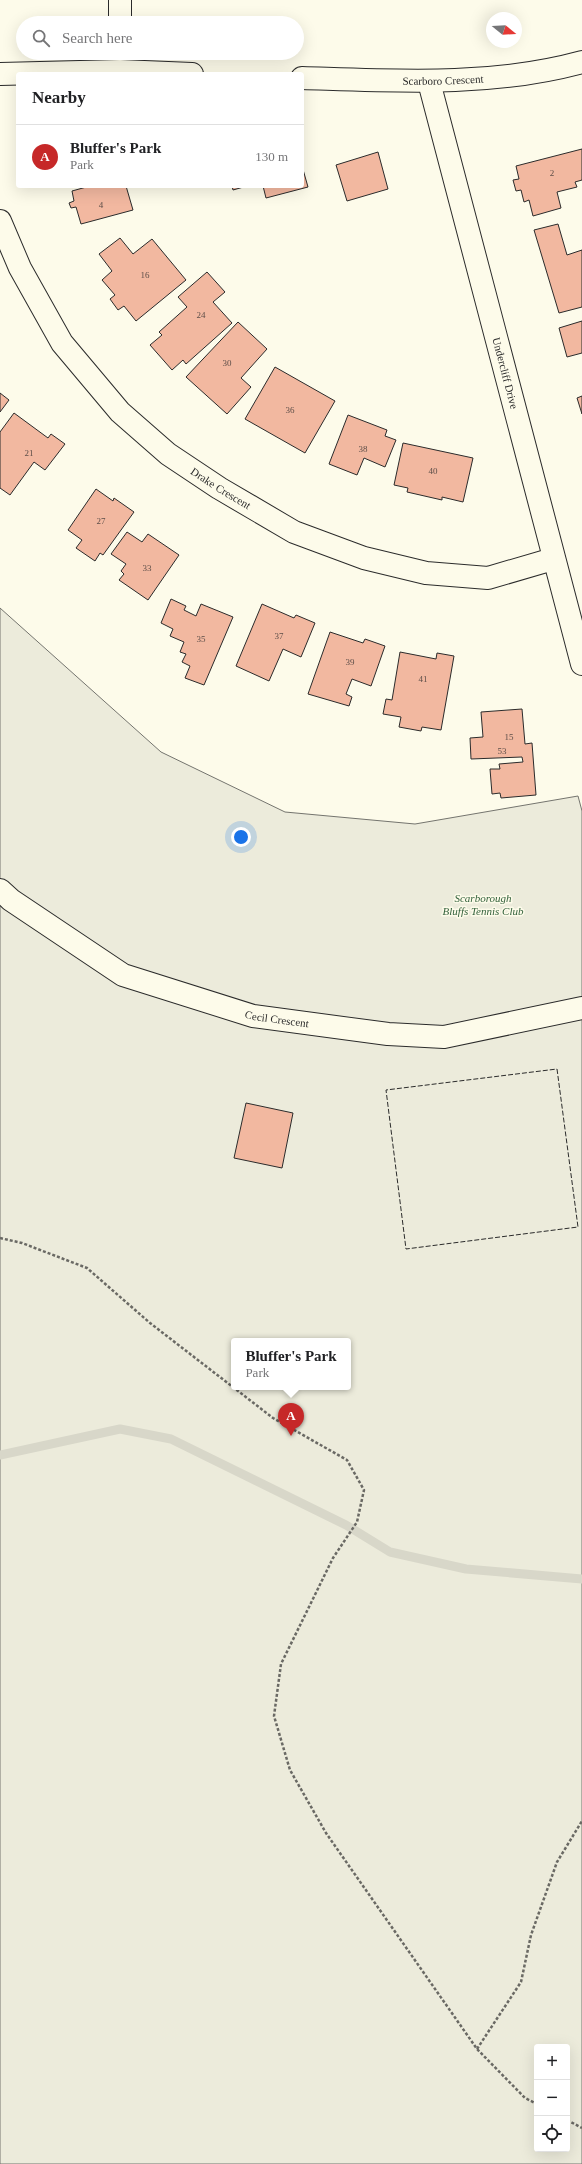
<!DOCTYPE html>
<html lang="en">
<head>
<meta charset="utf-8">
<style>
  :root { --surface:#fff; --page:#f6f6f6; --text:#202124; --muted:#757577; --line:#e0e0e0; --accent:#c62828 }
  body { margin:0; font-family:"Times New Roman",serif; background:var(--page); color:var(--text) }
  .controls { position:absolute; right:12px; bottom:12px; display:grid; overflow:hidden; border-radius:4px; box-shadow:0 4px 16px #0002 }
  .controls button { width:36px; height:36px; display:grid; place-items:center; padding:0; border:0; border-bottom:1px solid var(--line); background:var(--surface); color:var(--text); font:20px sans-serif }
  .compass { position:absolute; left:486px; top:12px; width:36px; height:36px; border-radius:50%; background:var(--surface); box-shadow:0 4px 16px #0002; rotate:108deg }
  .you { position:absolute; left:241px; top:837px; width:14px; height:14px; margin:-10px; border:3px solid #fff; border-radius:50%; background:#1a73e8; box-shadow:0 0 0 6px #1a73e833 }
  .badge { display:grid; place-items:center; width:26px; height:26px; border-radius:50%; background:var(--accent); color:#fff; font-size:13px; font-weight:700 }
  .pin { position:absolute; translate:-50% -33px; filter:drop-shadow(0 1px 2px #0008) }
  .pin::after { content:''; position:absolute; top:21px; width:14px; height:12px; background:inherit; clip-path:polygon(0 0,100% 0,50% 100%) }
  .popup { position:absolute; left:231px; top:1338px; width:120px; height:52px; box-sizing:border-box; display:grid; place-content:center; border-radius:4px; background:var(--surface); filter:drop-shadow(0 1px 3px #0005); font-size:13px; white-space:nowrap; color:var(--muted) }
  .popup b { font-size:15px; color:var(--text) }
  .popup::after { content:''; position:absolute; left:50%; top:100%; margin-left:-8px; border:8px solid transparent; border-top-color:var(--surface) }
  .list { margin:0; padding:0; list-style:none }
  h2 { display:flex; justify-content:space-between; align-items:center; height:52px; margin:0; padding:0 16px; font-size:17px }
  h2 small { font-size:13px; font-weight:400; color:var(--muted) }
  .list li { display:grid; grid-template-columns:26px 1fr auto; gap:12px; align-items:center; box-sizing:border-box; height:64px; padding:0 16px; border-top:1px solid var(--line) }
  .list b { display:block; font-size:15px; white-space:nowrap }
  .list p { margin:0; font-size:13px; white-space:nowrap; color:var(--muted) }
  .list em { font-size:13px; font-style:normal; color:var(--muted) }
  .icon { flex:none; width:22px; height:22px; fill:none; stroke:currentColor; stroke-width:2; stroke-linecap:round; stroke-linejoin:round }
  .map { position:relative; flex:none; width:582px; height:2164px; overflow:hidden }
  .search { position:absolute; background:var(--surface); box-shadow:0 4px 16px #0002; left:16px; top:16px; width:288px; height:44px; display:flex; align-items:center; gap:10px; box-sizing:border-box; padding:0 14px; border-radius:22px; color:var(--muted); font-size:15px }
  .panel { position:absolute; background:var(--surface); box-shadow:0 4px 16px #0002; left:16px; top:72px; width:288px; height:116px; border-radius:4px }
  .map>svg:first-child { display:block }
  .green { fill:#ecebdb; stroke:#74746e; fill-rule:evenodd }
  .lines { fill:none; stroke-linecap:round; stroke-linejoin:round }
  .stream { stroke:#d8d7c9; stroke-width:9 }
  .building { fill:#f2b8a0; stroke:#2b2b2b }
  .street-casing { stroke:#2b2b2b; stroke-width:24 }
  .path { stroke:#6a6964; stroke-width:2.5; stroke-dasharray:3 2; stroke-linecap:butt }
  .street { stroke:#fdfbea; stroke-width:22 }
  .fence { stroke:#2b2b2b; stroke-width:1; stroke-dasharray:5 2; stroke-linecap:butt }
  .labels { text-anchor:middle; dominant-baseline:central; stroke-width:3; stroke-linejoin:round; paint-order:stroke }
  .number-label { font-size:9px; fill:#5d4e48 }
  .street-label { font-size:11px; fill:#2b2b2b; stroke:#fdfbea }
  .park-label { font-size:11px; font-style:italic; fill:#34623c; stroke:#fdfbea }
</style>
</head>
<body>
<div class="map">
<svg width="582" height="2164" viewBox="0 0 582 2164">
  <rect width="100%" height="100%" fill="#fdfbea"/>
  <path class="green" d="M 0,608 L 161,752 L 285,812 L 415,824 L 578,796 L 582,811 L 582,2164 L 0,2164 ZM 234,1341 L 348,1341 L 348,1387 L 234,1387 ZM 537,2047 L 567,2047 L 567,2149 L 537,2149 Z"/>
  <g class="lines">
    <path class="stream" d="M 0,1455 L 120,1429 L 171,1439 L 346,1525 L 390,1552 L 466,1569 L 582,1579"/>
  </g>
  <g class="building">
    <path d="M 582,149 L 582,180 L 575,182 L 577,187 L 557,192 L 561,208 L 533,216 L 529,200 L 524,202 L 521,190 L 516,191 L 513,180 L 519,179 L 516,166 Z"/>
    <path d="M 378,152 L 388,189 L 347,201 L 336,165 Z"/>
    <path d="M 302,166 L 308,187 L 266,198 L 263,186 L 302,186 Z"/>
    <path d="M 90,186 L 126,186 L 133,210 L 81,224 L 76,207 L 71,208 L 69,203 L 74,201 L 72,191 Z"/>
    <path d="M 232,186 L 247,186 L 233,190 Z"/>
    <path d="M 558,224 L 567,255 L 582,250 L 582,307 L 559,313 L 534,230 Z"/>
    <path d="M 120,238 L 133,254 L 152,239 L 186,280 L 136,321 L 124,306 L 118,310 L 110,299 L 115,295 L 102,280 L 112,271 L 99,254 Z"/>
    <path d="M 207,272 L 225,292 L 213,302 L 232,323 L 186,364 L 183,360 L 172,370 L 150,345 L 162,335 L 159,332 L 187,307 L 178,297 Z"/>
    <path d="M 582,321 L 582,353 L 567,357 L 559,328 Z"/>
    <path d="M 238,322 L 267,349 L 241,378 L 251,387 L 227,414 L 186,377 Z"/>
    <path d="M 275,367 L 335,401 L 305,453 L 245,419 Z"/>
    <path d="M 0,393 L 9,400 L 0,412 Z"/>
    <path d="M 582,396 L 582,414 L 577,398 Z"/>
    <path d="M 14,413 L 48,438 L 51,434 L 65,444 L 45,470 L 34,462 L 10,495 L 0,488 L 0,432 Z"/>
    <path d="M 348,415 L 387,430 L 385,436 L 396,440 L 385,467 L 364,458 L 357,475 L 329,464 Z"/>
    <path d="M 403,443 L 473,458 L 463,502 L 442,497 L 442,500 L 407,492 L 408,488 L 394,485 Z"/>
    <path d="M 96,489 L 113,501 L 114,498 L 134,512 L 103,555 L 100,553 L 95,561 L 76,548 L 82,540 L 68,530 Z"/>
    <path d="M 127,532 L 142,542 L 148,534 L 179,555 L 148,600 L 119,580 L 124,574 L 121,571 L 126,564 L 111,554 Z"/>
    <path d="M 171,599 L 186,606 L 184,610 L 196,616 L 201,604 L 233,617 L 204,685 L 185,678 L 190,666 L 182,662 L 186,654 L 180,652 L 184,642 L 170,636 L 173,629 L 161,623 Z"/>
    <path d="M 262,604 L 294,618 L 296,615 L 315,623 L 301,657 L 283,649 L 269,681 L 236,666 Z"/>
    <path d="M 330,632 L 363,643 L 365,639 L 385,646 L 371,686 L 352,679 L 346,694 L 352,697 L 349,706 L 308,694 Z"/>
    <path d="M 400,652 L 436,659 L 437,653 L 454,656 L 441,730 L 422,727 L 421,731 L 399,727 L 401,717 L 383,714 L 386,699 L 392,700 Z"/>
    <path d="M 522,709 L 525,744 L 532,743 L 536,795 L 501,798 L 500,793 L 492,794 L 490,769 L 500,769 L 499,764 L 523,762 L 522,757 L 471,759 L 470,738 L 483,737 L 481,712 Z"/>
    <path d="M 246,1103 L 293,1113 L 282,1168 L 234,1158 Z"/>
  </g>
  <g class="lines">
    <g class="street-casing">
      <g id="street">
        <path d="M 120,23 L 120,0"/>
        <path d="M 0,74 L 120,71 L 192,74"/>
        <path id="s1" d="M 302,78 C 396,81 490,87 582,62"/>
        <path id="s2" d="M 429,82 L 582,664"/>
        <path id="s3" d="M 0,221 L 20,268 L 62,343 L 120,412 L 168,454 L 219,488 L 294,532 L 364,558 L 426,573 L 488,578 L 553,559"/>
        <path id="s4" d="M 0,890 L 11,900 L 123,975 L 253,1016 L 388,1034 L 444,1037 L 582,1008"/>
      </g>
    </g>
    <g class="path">
      <path d="M 0,1238 L 22,1243 L 87,1268 L 150,1323 L 273,1418 L 347,1460 L 364,1490 L 357,1522 L 333,1558 L 281,1664 L 274,1716 L 290,1770 L 326,1833 L 477,2049 L 525,2098 L 537,2104"/>
      <path d="M 477,2049 L 521,1982 L 531,1935 L 557,1862 L 582,1821"/>
      <path d="M 567,2120 L 582,2128"/>
    </g>
    <use href="#street" class="street"/>
    <path class="fence" d="M 557,1069 L 578,1227 L 406,1249 L 386,1090 Z"/>
  </g>
  <g class="labels">
    <g class="number-label">
      <text x="552" y="173">2</text>
      <text x="101" y="205">4</text>
      <text x="145" y="275">16</text>
      <text x="201" y="315">24</text>
      <text x="227" y="363">30</text>
      <text x="290" y="410">36</text>
      <text x="363" y="449">38</text>
      <text x="29" y="453">21</text>
      <text x="433" y="471">40</text>
      <text x="101" y="521">27</text>
      <text x="147" y="568">33</text>
      <text x="279" y="636">37</text>
      <text x="201" y="639">35</text>
      <text x="350" y="662">39</text>
      <text x="423" y="679">41</text>
      <text x="509" y="737">15</text>
      <text x="502" y="751">53</text>
    </g>
    <g class="street-label">
      <text stroke="none"><textPath href="#s1" startOffset="141">Scarboro Crescent</textPath></text>
      <text stroke="none"><textPath href="#s2" startOffset="301">Undercliff Drive</textPath></text>
      <text stroke="none"><textPath href="#s3" startOffset="354">Drake Crescent</textPath></text>
      <text stroke="none"><textPath href="#s4" startOffset="310">Cecil Crescent</textPath></text>
    </g>
    <g class="park-label">
      <text x="483" y="898">Scarborough<tspan x="483" dy="13">Bluffs Tennis Club</tspan></text>
    </g>
  </g>
</svg>
<div class="controls">
<button>+</button>
<button>−</button>
<button><svg class="icon" aria-label="locate" viewBox="0 0 24 24"><circle cx="12" cy="12" r="6"/><path d="M12 2v4M12 18v4M2 12h4M18 12h4"/></svg></button>
</div>
<svg class="compass" viewBox="-18 -18 36 36"><path d="M0-13l5 13h-10z" fill="#e53935"/><path d="M0 13l5-13h-10z" fill="#757577"/></svg>
<div class="you"></div>
<div class="pin badge" style="left:291px;top:1436px">A</div>
<div class="popup"><b>Bluffer's Park</b>Park</div>
<div class="search"><svg class="icon" aria-label="search" viewBox="0 0 24 24"><circle cx="10" cy="10" r="6"/><path d="M15 15l6 6"/></svg>Search here</div>
<section class="panel">
<h2>Nearby<small></small></h2>
<ul class="list">
<li><span class="badge">A</span><div><b>Bluffer's Park</b><p>Park</p></div><em>130 m</em></li>
</ul>
</section>
</div>
</body>
</html>
